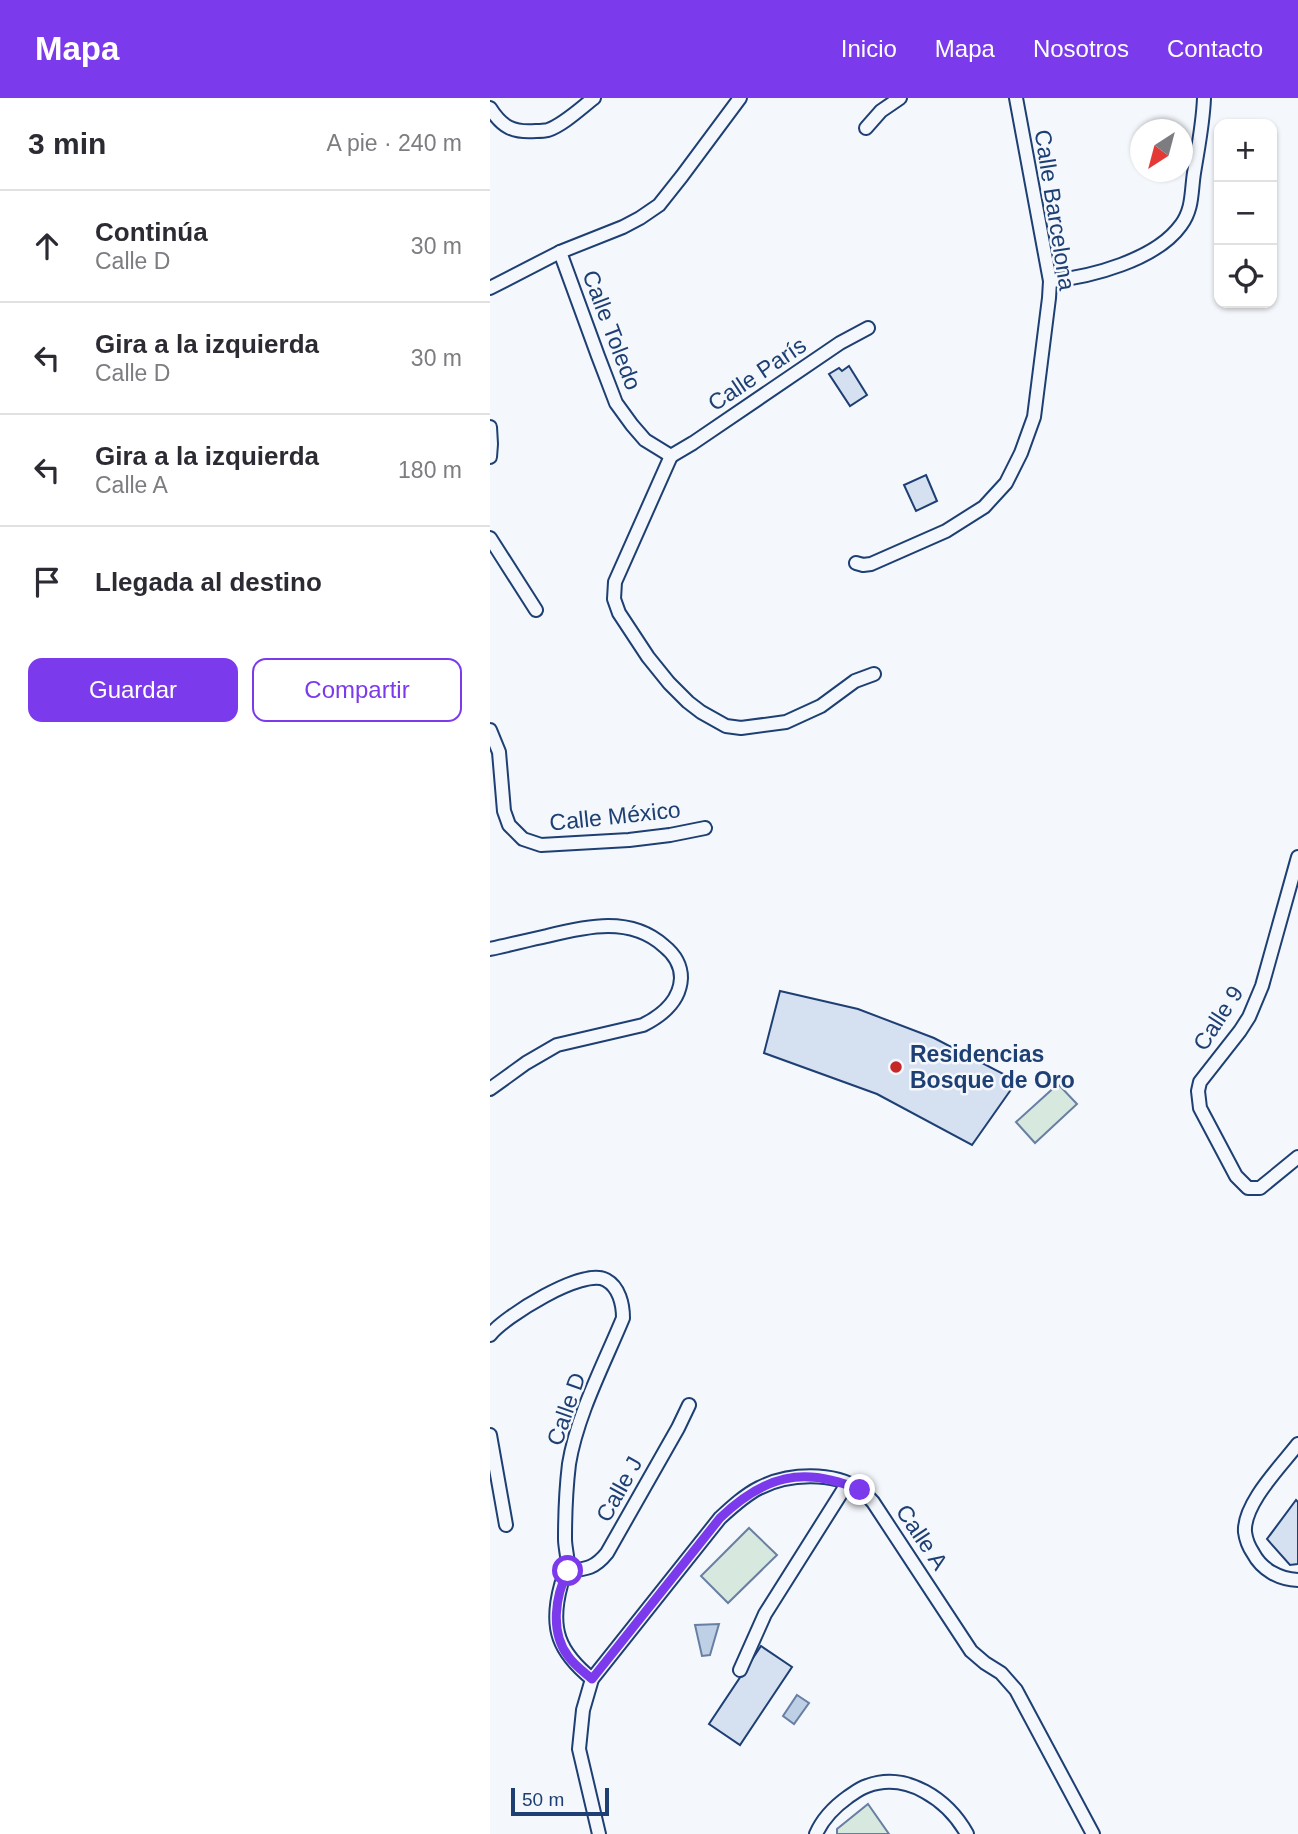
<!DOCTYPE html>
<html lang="es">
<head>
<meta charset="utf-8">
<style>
  :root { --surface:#fff; --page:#f7f7f7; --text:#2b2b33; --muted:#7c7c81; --line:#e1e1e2; --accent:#7c3aed }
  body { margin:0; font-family:Arial,sans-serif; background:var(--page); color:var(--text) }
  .controls { position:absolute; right:21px; top:21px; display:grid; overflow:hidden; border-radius:14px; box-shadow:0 2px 5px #0004 }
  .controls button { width:63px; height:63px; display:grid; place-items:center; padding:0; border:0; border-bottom:2px solid var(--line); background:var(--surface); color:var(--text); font:35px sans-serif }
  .compass { position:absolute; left:640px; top:21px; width:63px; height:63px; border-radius:50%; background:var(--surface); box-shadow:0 2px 5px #0004; rotate:216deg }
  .scale { position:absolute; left:21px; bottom:18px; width:98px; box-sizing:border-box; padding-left:7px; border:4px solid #1d3f73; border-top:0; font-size:19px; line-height:24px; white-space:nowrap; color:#1d3f73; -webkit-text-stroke:5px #f4f7fb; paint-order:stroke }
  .stop { position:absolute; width:21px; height:21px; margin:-16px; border:5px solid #7c3aed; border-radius:50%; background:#fff }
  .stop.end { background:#7c3aed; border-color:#fff; box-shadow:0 2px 7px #0008 }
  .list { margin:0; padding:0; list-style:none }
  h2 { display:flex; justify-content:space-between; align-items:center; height:91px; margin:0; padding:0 28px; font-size:30px }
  h2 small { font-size:23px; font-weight:400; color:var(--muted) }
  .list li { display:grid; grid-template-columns:46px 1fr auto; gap:21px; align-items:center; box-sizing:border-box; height:112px; padding:0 28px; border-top:2px solid var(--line) }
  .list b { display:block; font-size:26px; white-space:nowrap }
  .list p { margin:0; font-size:23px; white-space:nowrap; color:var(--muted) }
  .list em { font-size:23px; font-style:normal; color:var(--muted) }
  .actions { display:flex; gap:14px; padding:21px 28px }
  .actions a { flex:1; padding:16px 0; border:2px solid var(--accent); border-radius:14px; text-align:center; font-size:24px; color:var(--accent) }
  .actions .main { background:var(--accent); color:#fff }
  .icon { flex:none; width:38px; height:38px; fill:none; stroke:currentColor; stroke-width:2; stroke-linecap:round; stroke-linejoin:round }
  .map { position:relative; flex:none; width:808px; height:1736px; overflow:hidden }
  header { display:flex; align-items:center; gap:42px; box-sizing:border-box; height:98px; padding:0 35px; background:var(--accent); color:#fff }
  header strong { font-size:33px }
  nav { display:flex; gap:38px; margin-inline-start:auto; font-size:24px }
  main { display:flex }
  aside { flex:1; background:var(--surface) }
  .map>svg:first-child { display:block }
  .green { fill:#d7e8df; stroke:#687fa3; stroke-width:2 }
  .water { fill:#bed0e5; stroke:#687fa3; stroke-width:2 }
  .building { fill:#d5e0f0; stroke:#1d3f73; stroke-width:2 }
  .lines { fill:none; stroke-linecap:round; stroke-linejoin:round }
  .street-casing { stroke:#1d3f73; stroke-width:16 }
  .street { stroke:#f4f7fb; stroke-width:12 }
  .route { stroke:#7c3aed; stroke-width:9 }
  .poi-dot { fill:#c62828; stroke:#f4f7fb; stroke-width:2.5 }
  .labels { text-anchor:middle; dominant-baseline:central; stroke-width:5; stroke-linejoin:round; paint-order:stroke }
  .street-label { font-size:23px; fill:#1d3f73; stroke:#f4f7fb }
  .poi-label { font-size:23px; font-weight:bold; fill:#1d3f73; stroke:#f4f7fb; text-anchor:start }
</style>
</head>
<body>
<header>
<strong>Mapa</strong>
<nav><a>Inicio</a><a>Mapa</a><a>Nosotros</a><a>Contacto</a></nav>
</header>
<main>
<aside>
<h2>3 min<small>A pie · 240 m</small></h2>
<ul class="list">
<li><svg class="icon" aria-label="ahead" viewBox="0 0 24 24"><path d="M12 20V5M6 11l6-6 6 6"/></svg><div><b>Continúa</b><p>Calle D</p></div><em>30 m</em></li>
<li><svg class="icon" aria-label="left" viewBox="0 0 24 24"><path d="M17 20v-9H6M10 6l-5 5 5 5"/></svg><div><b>Gira a la izquierda</b><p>Calle D</p></div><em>30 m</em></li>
<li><svg class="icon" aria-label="left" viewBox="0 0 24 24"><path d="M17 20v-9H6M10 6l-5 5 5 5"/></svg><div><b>Gira a la izquierda</b><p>Calle A</p></div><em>180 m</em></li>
<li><svg class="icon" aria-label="arrive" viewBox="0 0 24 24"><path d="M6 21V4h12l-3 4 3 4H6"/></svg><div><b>Llegada al destino</b></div></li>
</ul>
<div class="actions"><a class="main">Guardar</a><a>Compartir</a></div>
</aside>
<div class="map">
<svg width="808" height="1736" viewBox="0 0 808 1736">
  <rect width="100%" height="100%" fill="#f4f7fb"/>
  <g class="green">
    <path d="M 568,986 L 587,1006 L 545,1045 L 526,1024 Z"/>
    <path d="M 259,1430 L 287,1457 L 238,1505 L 211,1478 Z"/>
    <path d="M 378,1706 L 399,1736 L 347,1736 L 347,1731 Z"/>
  </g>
  <g class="water">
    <path d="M 229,1526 L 220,1557 L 212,1558 L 205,1527 Z"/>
    <path d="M 307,1597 L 319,1605 L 304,1626 L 293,1618 Z"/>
  </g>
  <g class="building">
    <path d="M 359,268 L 377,297 L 360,308 L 339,276 L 349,270 L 352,273 Z"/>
    <path d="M 436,377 L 447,403 L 426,413 L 414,387 Z"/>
    <path d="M 290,893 L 368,911 L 444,940 L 527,983 L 482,1047 L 387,996 L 274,955 Z"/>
    <path d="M 806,1402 L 808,1404 L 808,1466 L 800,1467 L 777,1441 Z"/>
    <path d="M 271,1548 L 302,1569 L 250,1647 L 219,1626 Z"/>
  </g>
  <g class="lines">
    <g class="street-casing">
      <g id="street">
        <path d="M 0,10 C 12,29 23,35 46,33 C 50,33 54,33 58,32 C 73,27 91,10 104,0"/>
        <path d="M 376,30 L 391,13 L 410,0"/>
        <path d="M 70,154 L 108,258 L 126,305 L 142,327 L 155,342 L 181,358"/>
        <path d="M 560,183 C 601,179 666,162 691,127 C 703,111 701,94 704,75 C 708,50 713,26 714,0"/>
        <path d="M 0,190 L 70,154 L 133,129 L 150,120 L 169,107 L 192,78 L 250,0"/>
        <path d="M 0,329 L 1,346 L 0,359"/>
        <path d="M 181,358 L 125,484 L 124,501 L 129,515 L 158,559 L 179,585 L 198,604 L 211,614 L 236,628 L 251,630 L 296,624 L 331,608 L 365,583 L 384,576"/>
        <path d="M 181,358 L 203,345 L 350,245 L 378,230"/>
        <path d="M 0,440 L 46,512"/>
        <path d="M 366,465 L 373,467 L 381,466 L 456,433 L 494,409 L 516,385 L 531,355 L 544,319 L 559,200 L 560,183 L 526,0"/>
        <path d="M 0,632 L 9,654 L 14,713 L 19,727 L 33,741 L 51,747 L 139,742 L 180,737 L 215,730"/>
        <path d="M 808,759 L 772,888 L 759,919 L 750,933 L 710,984 L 708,993 L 710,1010 L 746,1078 L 758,1090 L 770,1090 L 808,1059"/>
        <path d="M 0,851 C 19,847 38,842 57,838 C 97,828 141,818 174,848 C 184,856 191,867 191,880 C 190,903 173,917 153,927 L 67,947 L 36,965 L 0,991"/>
        <path d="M 0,1237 C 14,1219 93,1169 116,1182 C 129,1189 133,1206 133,1220 C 114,1266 87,1317 79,1366 C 76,1391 75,1416 75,1441 C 75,1450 79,1464 78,1473 C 77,1478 72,1482 71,1487 C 59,1531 69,1554 102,1581"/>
        <path d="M 0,1337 L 16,1427"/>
        <path d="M 808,1346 C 791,1368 753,1406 755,1434 C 756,1442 759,1449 763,1455 C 772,1472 789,1481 808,1482"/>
        <path d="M 78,1473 C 97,1471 105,1470 117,1455 L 188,1330 L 199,1307"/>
        <path d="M 250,1572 L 275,1516 L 357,1386"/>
        <path d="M 109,1736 L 89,1651 L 93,1612 L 102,1581 L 230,1420 C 242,1409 255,1397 269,1390 C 298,1375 343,1373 371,1392 C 375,1395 379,1400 383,1404 L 481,1553 L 495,1565 L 511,1575 L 526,1592 L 603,1736"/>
        <path d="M 326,1736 C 333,1720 344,1709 358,1699 C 364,1695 370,1690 377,1688 C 417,1673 458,1702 477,1736"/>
      </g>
    </g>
    <use href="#street" class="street"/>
  </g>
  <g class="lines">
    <path class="route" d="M 78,1473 C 65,1498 60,1534 78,1558 C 84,1567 94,1574 102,1581 L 230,1420 C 274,1378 313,1367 370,1392"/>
  </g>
  <circle class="poi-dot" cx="406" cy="969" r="7"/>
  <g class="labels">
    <g class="street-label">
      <text transform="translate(565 112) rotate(81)">Calle Barcelona</text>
      <text transform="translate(122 232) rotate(69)">Calle Toledo</text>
      <text transform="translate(267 276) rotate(-34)">Calle París</text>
      <text transform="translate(125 718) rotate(-6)">Calle México</text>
      <text transform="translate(728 920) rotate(-57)">Calle 9</text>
      <text transform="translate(76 1311) rotate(-71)">Calle D</text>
      <text transform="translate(129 1391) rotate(-61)">Calle J</text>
      <text transform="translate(432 1439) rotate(56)">Calle A</text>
    </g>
    <g class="poi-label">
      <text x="420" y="956">Residencias<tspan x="420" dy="26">Bosque de Oro</tspan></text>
    </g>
  </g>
</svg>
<div class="controls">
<button>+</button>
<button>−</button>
<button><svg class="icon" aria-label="locate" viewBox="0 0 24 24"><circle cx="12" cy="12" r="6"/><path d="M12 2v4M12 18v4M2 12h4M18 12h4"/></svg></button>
</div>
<svg class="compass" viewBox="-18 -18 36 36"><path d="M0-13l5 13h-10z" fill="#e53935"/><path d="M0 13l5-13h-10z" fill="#7c7c81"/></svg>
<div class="scale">50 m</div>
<div class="stop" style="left:78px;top:1473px"></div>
<div class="stop end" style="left:370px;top:1392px"></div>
</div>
</main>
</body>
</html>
